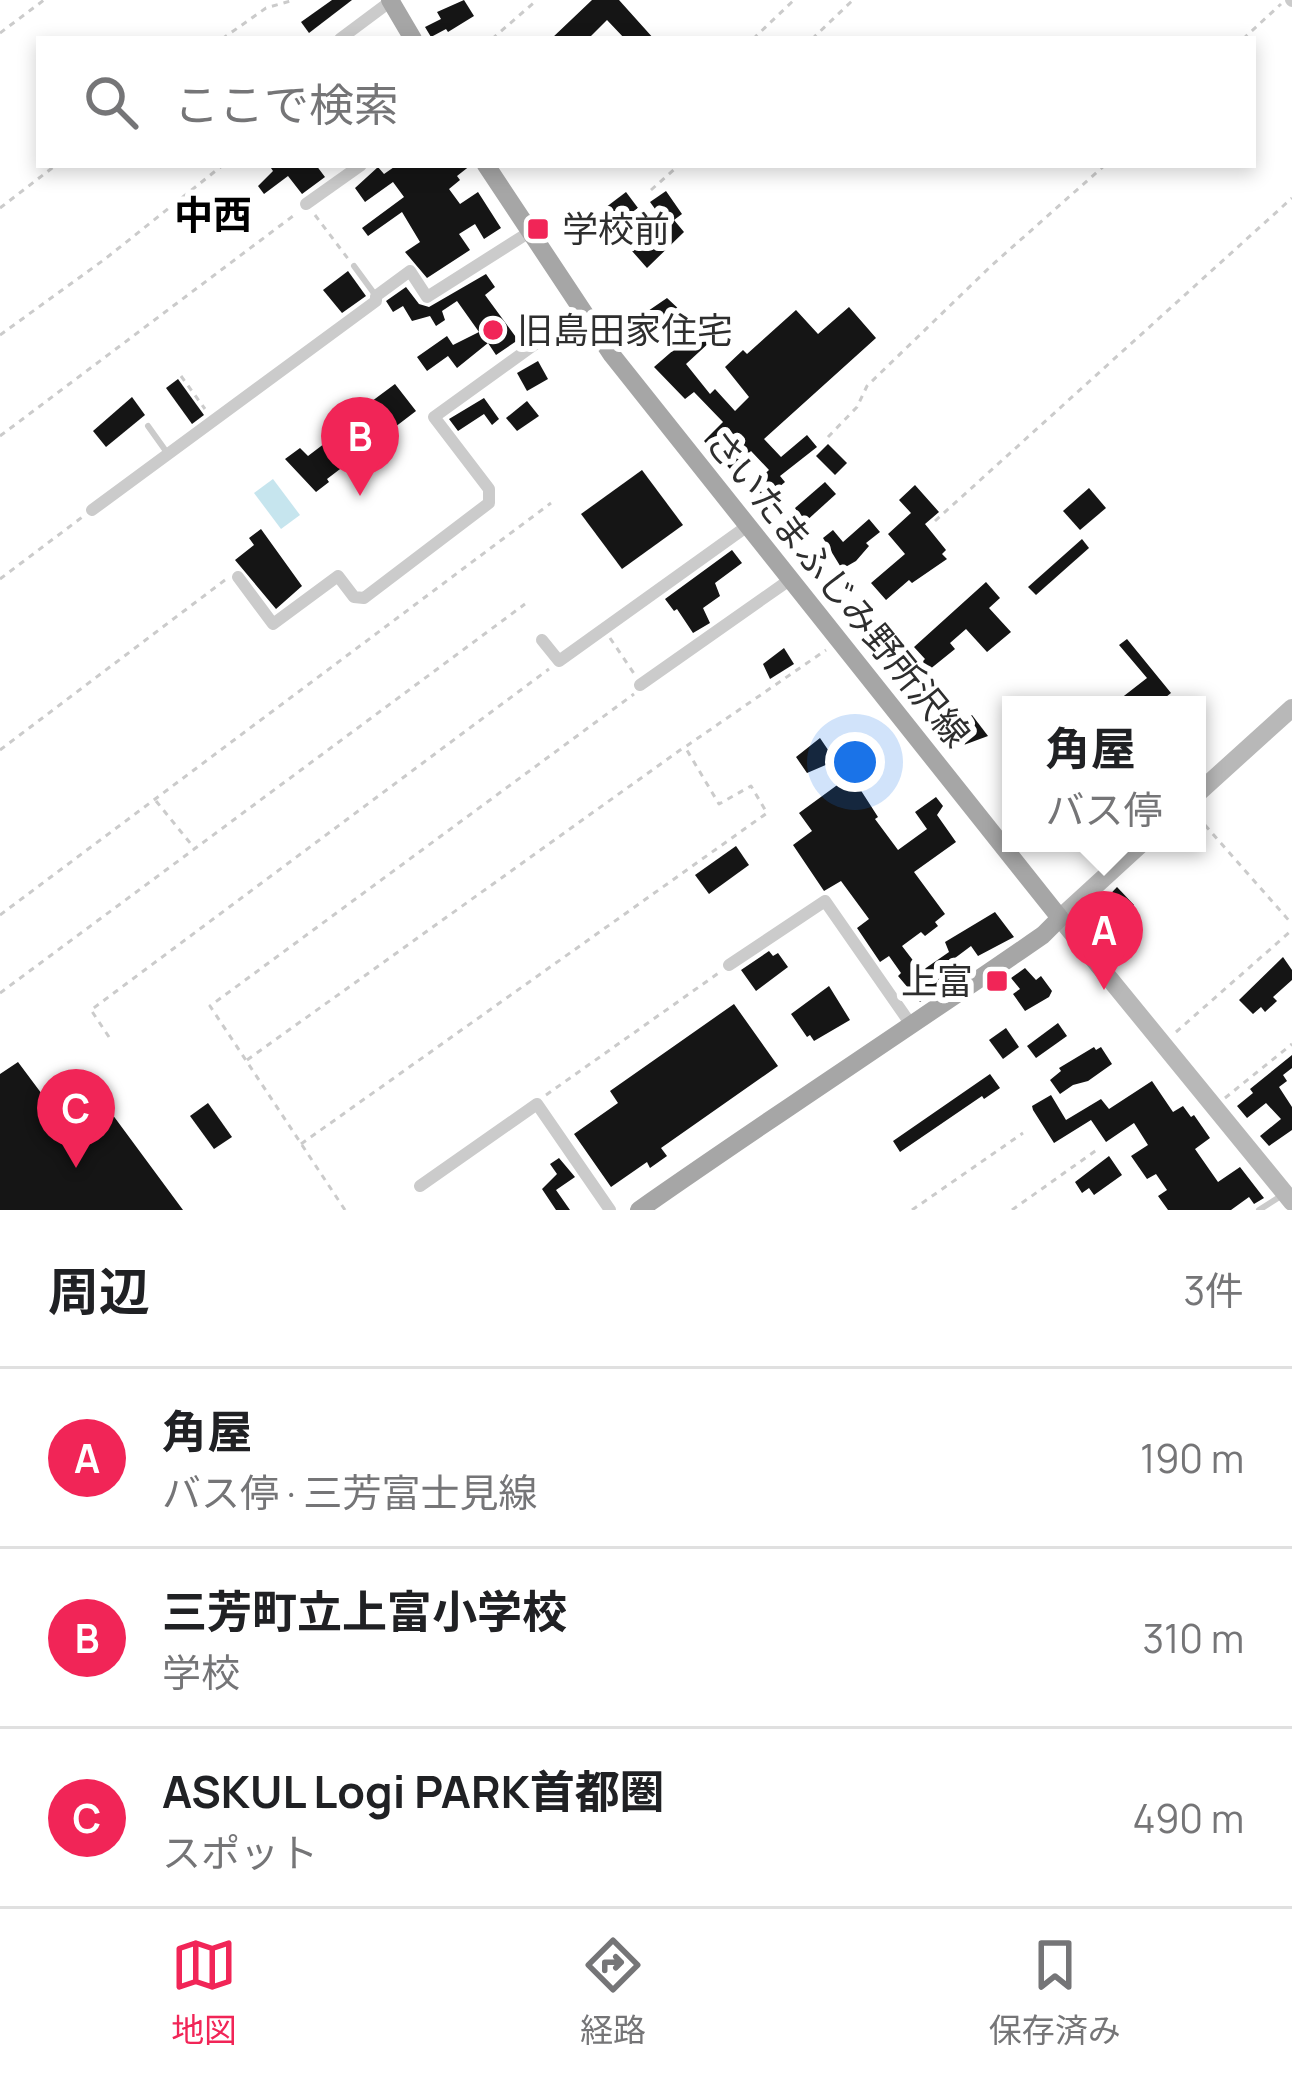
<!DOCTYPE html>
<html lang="ja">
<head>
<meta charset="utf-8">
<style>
	:root { --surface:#fff; --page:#f2f2f2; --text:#202124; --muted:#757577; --line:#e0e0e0; --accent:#f12557 }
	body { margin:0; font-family:Manrope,"Noto Sans JP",sans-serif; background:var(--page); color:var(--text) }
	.you { position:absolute; left:855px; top:762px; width:42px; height:42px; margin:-30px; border:9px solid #fff; border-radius:50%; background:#1a73e8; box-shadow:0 0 0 18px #1a73e833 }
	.badge { display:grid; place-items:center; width:78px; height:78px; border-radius:50%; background:var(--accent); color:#fff; font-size:39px; font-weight:700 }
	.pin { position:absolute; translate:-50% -99px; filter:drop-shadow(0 3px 6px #0008) }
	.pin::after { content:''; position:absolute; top:63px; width:42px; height:36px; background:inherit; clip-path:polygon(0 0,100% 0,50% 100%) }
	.popup { position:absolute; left:1002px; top:696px; width:204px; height:156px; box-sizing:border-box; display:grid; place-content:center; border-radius:0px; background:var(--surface); filter:drop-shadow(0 3px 9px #0005); font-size:39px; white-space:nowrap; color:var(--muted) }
	.popup b { font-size:45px; color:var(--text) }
	.popup::after { content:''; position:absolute; left:50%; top:100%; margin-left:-24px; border:24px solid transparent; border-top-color:var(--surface) }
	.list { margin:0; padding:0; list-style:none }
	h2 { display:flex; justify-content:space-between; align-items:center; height:156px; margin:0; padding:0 48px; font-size:51px }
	h2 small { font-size:39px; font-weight:400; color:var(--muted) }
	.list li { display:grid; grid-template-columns:78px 1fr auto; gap:36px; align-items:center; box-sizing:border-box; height:180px; padding:0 48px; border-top:3px solid var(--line) }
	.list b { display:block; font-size:45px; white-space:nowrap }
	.list p { margin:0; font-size:39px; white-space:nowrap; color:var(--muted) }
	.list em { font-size:39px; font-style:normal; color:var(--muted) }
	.icon { flex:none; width:66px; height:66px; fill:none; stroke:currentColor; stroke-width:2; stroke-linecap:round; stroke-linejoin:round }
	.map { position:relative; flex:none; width:1292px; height:1210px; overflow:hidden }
	.search { position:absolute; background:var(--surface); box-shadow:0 6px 18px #0003; left:36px; right:36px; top:36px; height:132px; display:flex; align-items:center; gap:30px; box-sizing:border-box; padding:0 42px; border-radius:0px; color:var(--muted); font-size:45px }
	.sheet { height:696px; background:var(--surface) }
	nav { display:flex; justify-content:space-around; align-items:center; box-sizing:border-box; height:168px; border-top:3px solid var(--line); background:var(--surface); font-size:33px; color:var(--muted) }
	nav a { display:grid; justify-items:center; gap:6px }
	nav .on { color:var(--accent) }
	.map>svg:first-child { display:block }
	.water { fill:#c6e5ee }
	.building { fill:#151515 }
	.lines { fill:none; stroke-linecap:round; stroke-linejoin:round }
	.path { stroke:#cbcbcb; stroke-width:3; stroke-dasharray:6 6; stroke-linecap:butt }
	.lane { stroke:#cbcbcb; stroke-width:6 }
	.street { stroke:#cbcbcb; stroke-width:12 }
	.secondary { stroke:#b8b8b8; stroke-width:18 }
	.primary { stroke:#a6a6a6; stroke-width:18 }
	.poi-dot { fill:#f12557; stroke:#fff; stroke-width:4.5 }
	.labels { text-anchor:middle; stroke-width:12; stroke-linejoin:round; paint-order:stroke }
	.poi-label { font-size:36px; fill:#2e2e2e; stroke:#fff; text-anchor:start }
	.street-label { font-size:36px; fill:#2e2e2e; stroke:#fff }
	.neighbourhood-label { font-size:39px; font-weight:bold; fill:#000; stroke:#fff }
</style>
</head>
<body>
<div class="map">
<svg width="1292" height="1210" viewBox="0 0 1292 1210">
	<rect width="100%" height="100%" fill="#fff"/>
	<!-- water -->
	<polygon class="water" points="273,479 300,515 281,529 254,493"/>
	<!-- building -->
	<g class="building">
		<polygon points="332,0 352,0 309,33 301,22"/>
		<polygon points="464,0 474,16 448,32 446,29 431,37 425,27 441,19 437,12"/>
		<polygon points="592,0 619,0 654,39 625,39 607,20 588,39 551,39"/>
		<polygon points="269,165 316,165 325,177 302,194 288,176 264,194 258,186 273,171"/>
		<polygon points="397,165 471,165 457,176 460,180 449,189 460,204 478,192 501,228 484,239 475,224 459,234 470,250 427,278 405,252 420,242 402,212 368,236 362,228 404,197 393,182 365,202 355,188 378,167 384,174"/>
		<polygon points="666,191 682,214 674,220 684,232 647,268 632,251 647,234 651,238 666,224 650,202"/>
		<polygon points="626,192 638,208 608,229 597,214"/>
		<polygon points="348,271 366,296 342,313 323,290"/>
		<polygon points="486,274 495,287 485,295 518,340 496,355 488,343 457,368 448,356 427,371 417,357 447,336 453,345 479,332 457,301 442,311 445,320 436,326 430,316 412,321 403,306 393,312 386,301 406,287 419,304 429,307"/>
		<polygon points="667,298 712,340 686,364 710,394 715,389 735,411 749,397 725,367 743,350 747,354 796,310 818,334 849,307 876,338 764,439 781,457 807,435 817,447 780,476 785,482 765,499 752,485 769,470 751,451 731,470 704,441 723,422 694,392 685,399 654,367 677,347 671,341 679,333 666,314 636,334 629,324"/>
		<polygon points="538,361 548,379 527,391 517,373"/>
		<polygon points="178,379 204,415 192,424 166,388"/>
		<polygon points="395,384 416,411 327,479 329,482 316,492 285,459 300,448 308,456 337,434 339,436 370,413 364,407"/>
		<polygon points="132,397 145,415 106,447 93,431"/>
		<polygon points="484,398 499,419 492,425 484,414 458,431 449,419"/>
		<polygon points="527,401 539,416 517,431 506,418"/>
		<polygon points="828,444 847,463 835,475 816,456"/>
		<polygon points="642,470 683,525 622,569 581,514"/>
		<polygon points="825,482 836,494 804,523 795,508"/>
		<polygon points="915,485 939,512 925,524 946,550 942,554 947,559 912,583 909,580 886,600 871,583 905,554 888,534 911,513 899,500"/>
		<polygon points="1089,488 1106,508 1080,530 1063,511"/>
		<polygon points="869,519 880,532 866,543 869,546 856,561 842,569 823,538 833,530 843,542"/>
		<polygon points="261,529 302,586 276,609 235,560 254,545 249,538"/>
		<polygon points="1082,539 1089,548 1036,595 1028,587"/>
		<polygon points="732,550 742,563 715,583 720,596 703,608 710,623 693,633 677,609 674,611 665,599"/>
		<polygon points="986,582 1000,598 989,608 1011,632 987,652 966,629 950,643 955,649 924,674 918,666 925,659 914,647"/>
		<polygon points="1127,639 1171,693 1156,705 1124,705 1120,699 1147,678 1119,645"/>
		<polygon points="784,648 794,664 770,679 763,664"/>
		<polygon points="972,715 988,736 961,746 950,733"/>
		<polygon points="820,738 841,769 855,761 869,784 860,789 878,817 875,819 898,850 927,829 915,812 936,797 943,806 937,815 956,842 914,872 945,914 935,922 938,926 925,936 921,932 902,946 915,963 923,970 949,952 945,942 995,912 1014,937 978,956 971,946 955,958 965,971 920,1002 898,976 901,973 889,956 880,962 857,928 869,919 841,881 824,891 793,845 812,831 799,813 840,783 828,764 807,773 796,757"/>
		<polygon points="736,846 749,865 709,894 695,875"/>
		<polygon points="1117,887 1134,905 1111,922 1097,908"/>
		<polygon points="769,951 773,956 778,953 788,967 756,991 741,970"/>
		<polygon points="1283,957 1292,970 1292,980 1273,997 1277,1001 1265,1012 1261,1007 1253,1014 1239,1000"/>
		<polygon points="1025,968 1036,980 1041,976 1052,991 1049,997 1025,1011 1013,994 1020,989 1011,978"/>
		<polygon points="829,986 850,1020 814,1041 810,1035 807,1037 791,1014"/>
		<polygon points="734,1004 778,1066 661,1148 667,1156 650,1168 647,1162 611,1187 574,1134 618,1103 610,1091"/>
		<polygon points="1058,1023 1067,1036 1036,1058 1027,1046"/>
		<polygon points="1006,1028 1019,1047 1003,1059 989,1040"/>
		<polygon points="1094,1047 1096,1050 1101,1047 1112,1064 1088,1081 1073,1085 1060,1094 1050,1080 1061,1071 1059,1068"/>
		<polygon points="1292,1055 1292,1068 1283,1075 1287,1081 1279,1087 1292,1107 1292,1130 1269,1146 1260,1136 1281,1119 1266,1103 1247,1118 1237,1106 1253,1093 1250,1089"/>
		<polygon points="18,1062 65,1125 101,1099 183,1210 0,1210 0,1074"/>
		<polygon points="990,1074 1000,1088 984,1099 982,1096 900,1152 893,1141"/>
		<polygon points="1152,1081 1173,1112 1183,1106 1191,1117 1194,1115 1210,1138 1195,1149 1218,1182 1240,1167 1264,1198 1254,1204 1249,1197 1231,1210 1168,1210 1158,1196 1167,1190 1156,1174 1147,1179 1131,1156 1148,1145 1134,1123 1106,1142 1091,1120 1054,1143 1033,1110 1032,1106 1051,1095 1066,1120 1101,1099 1109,1109"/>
		<polygon points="208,1103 232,1137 214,1149 190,1116"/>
		<polygon points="1109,1156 1122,1175 1094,1195 1089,1188 1082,1193 1075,1182"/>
		<polygon points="559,1158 575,1177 556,1190 570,1210 556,1210 542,1189 557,1174 550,1164"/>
	</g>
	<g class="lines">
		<!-- path -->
		<g class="path">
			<polyline points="0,33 44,0"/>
			<polyline points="222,39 266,8 294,0"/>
			<polyline points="492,39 537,0"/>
			<polyline points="753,39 794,0"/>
			<polyline points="812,39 853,0"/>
			<polyline points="1243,39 1281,4"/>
			<polyline points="651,190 679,165"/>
			<polyline points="0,208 56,165"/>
			<polyline points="315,215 349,260"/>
			<polyline points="0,335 105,259 223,165"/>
			<polyline points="181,376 205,409"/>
			<polyline points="0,436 297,213"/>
			<polyline points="828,437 857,407 867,386 991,266 1105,165"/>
			<polyline points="935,521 1292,198"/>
			<polyline points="0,579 85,515"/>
			<polyline points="610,638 635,675"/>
			<polyline points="0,750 225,580"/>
			<polyline points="156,801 195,849"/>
			<polyline points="1197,816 1292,924"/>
			<polyline points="0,915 551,503"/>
			<polyline points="0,993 525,604"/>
			<polyline points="1176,1032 1292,930"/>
			<polyline points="109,1037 91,1010 549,669"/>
			<polyline points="247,1060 683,748"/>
			<polyline points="546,1095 720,972"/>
			<polyline points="1225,1098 1292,1044"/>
			<polyline points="301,1144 767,813 751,786 719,804 685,747 826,650"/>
			<polyline points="345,1210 210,1006 634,694"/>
			<polyline points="912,1210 1023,1133"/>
			<polyline points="1012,1210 1098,1149"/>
		</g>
		<!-- lane -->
		<g class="lane">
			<polyline points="354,266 376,296"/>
			<polyline points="148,426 168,454"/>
			<polyline points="1259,1210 1281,1196"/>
		</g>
		<!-- street -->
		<g class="street">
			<polyline points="1291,0 1292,1"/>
			<polyline points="340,39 391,1"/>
			<polyline points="306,204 361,165"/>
			<polyline points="92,510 376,301 376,296 410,271 427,297 528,233"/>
			<polyline points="238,577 273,624 338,576 354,597 364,598 489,503 489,489 434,417 581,311"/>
			<polyline points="542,640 559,661 746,527"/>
			<polyline points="640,685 788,581"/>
			<polyline points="729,965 825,901 912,1026"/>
			<polyline points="420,1186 537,1104 610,1210"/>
		</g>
		<!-- secondary -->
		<g class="secondary">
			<polyline points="1197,794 1292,708"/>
			<polyline points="1142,843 1060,918 1292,1202"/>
		</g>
		<!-- primary -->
		<g class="primary">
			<polyline points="390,0 413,39"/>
			<path d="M486 165 612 355 1060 918 1043 935C909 1028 773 1116 639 1210"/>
		</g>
	</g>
	<!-- markers -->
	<g class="poi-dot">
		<rect x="526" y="217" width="24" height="24" rx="6"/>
		<circle cx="493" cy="330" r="12"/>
		<rect x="985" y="969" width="24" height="24" rx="6"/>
	</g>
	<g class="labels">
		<!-- poi labels -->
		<g class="poi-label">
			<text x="562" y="242">学校前</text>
			<text x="517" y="343">旧島田家住宅</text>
			<text x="973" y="994" text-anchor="end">上富</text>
		</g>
		<!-- street labels -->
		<g class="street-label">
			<text transform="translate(838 588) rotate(51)" y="13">さいたまふじみ野所沢線</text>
		</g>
		<!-- neighbourhood labels -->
		<g class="neighbourhood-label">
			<text x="213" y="229">中西</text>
		</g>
	</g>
</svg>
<div class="you"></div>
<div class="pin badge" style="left:1104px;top:990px">A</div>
<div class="popup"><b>角屋</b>バス停</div>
<div class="pin badge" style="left:360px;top:496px">B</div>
<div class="pin badge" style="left:76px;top:1168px">C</div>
<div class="search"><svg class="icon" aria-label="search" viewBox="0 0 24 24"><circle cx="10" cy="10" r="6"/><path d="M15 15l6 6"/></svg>ここで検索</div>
</div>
<section class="sheet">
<h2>周辺<small>3件</small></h2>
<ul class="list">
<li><span class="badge">A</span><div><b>角屋</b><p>バス停 · 三芳富士見線</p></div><em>190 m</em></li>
<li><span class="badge">B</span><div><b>三芳町立上富小学校</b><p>学校</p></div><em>310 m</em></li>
<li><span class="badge">C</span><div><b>ASKUL Logi PARK首都圏</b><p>スポット</p></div><em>490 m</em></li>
</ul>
</section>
<nav>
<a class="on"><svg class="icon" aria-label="map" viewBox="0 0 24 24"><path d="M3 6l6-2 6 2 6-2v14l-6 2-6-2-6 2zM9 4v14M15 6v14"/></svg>地図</a>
<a><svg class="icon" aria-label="directions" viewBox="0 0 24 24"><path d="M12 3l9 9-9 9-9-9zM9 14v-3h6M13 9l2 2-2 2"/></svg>経路</a>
<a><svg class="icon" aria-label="saved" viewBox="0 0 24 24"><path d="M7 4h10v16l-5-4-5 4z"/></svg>保存済み</a>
</nav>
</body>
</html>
